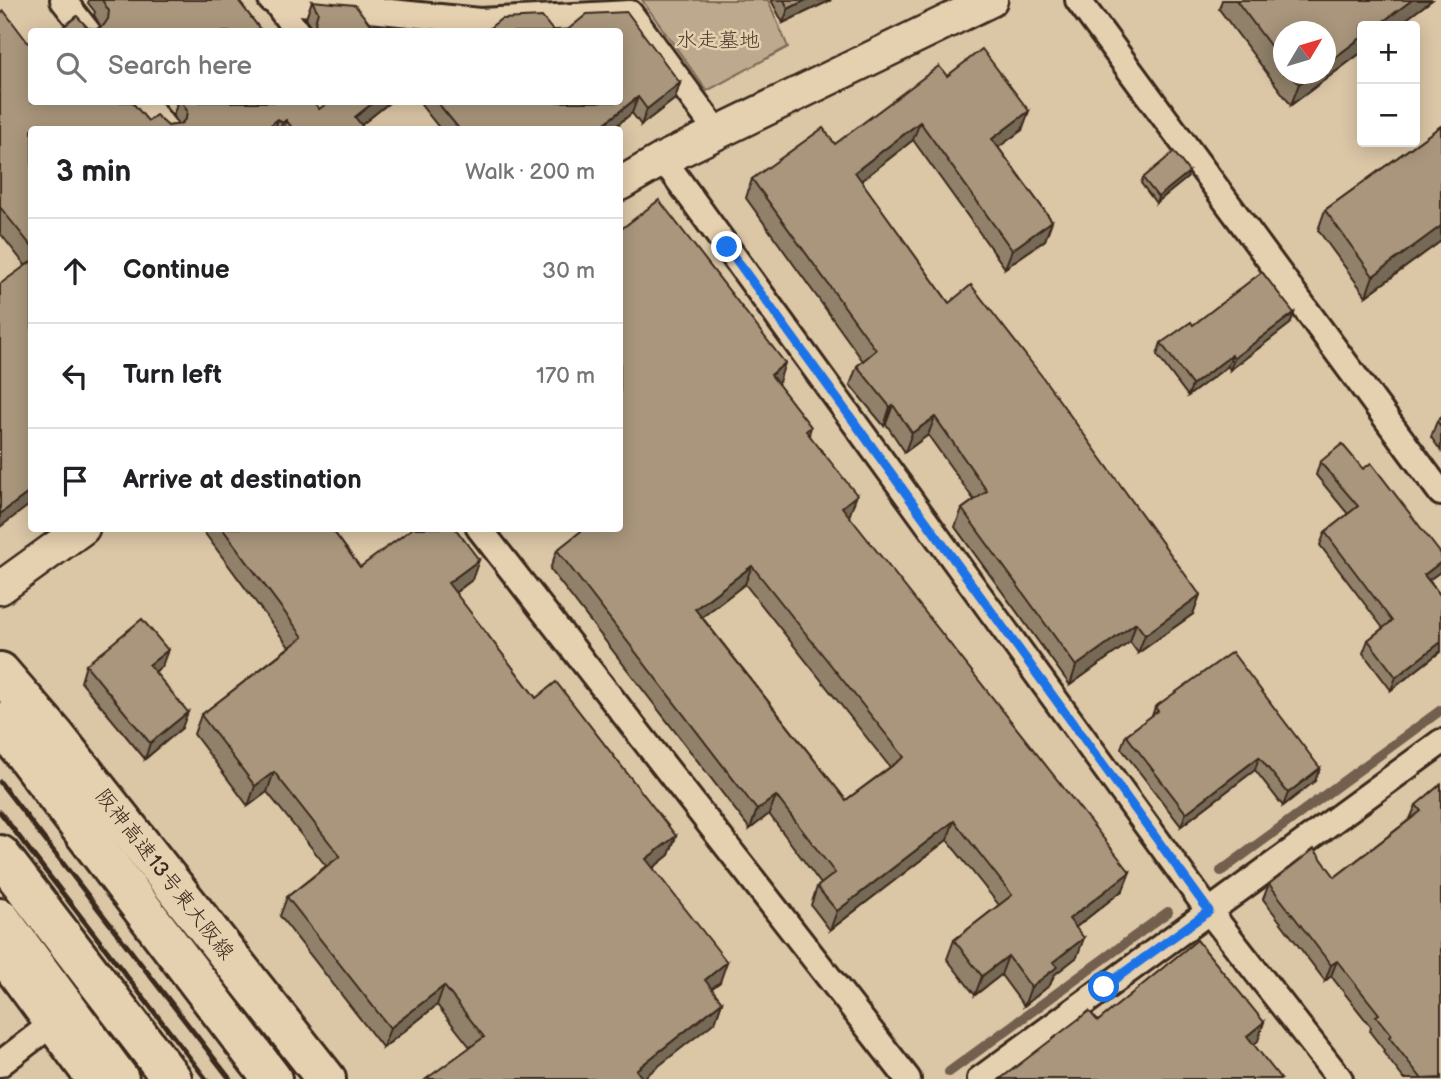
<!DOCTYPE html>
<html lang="en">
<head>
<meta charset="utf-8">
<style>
	:root { --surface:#fff; --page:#f2f2f2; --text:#202124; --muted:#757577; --line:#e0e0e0 }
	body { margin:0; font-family:"Balsamiq Sans","Klee One",sans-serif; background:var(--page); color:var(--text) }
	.controls { position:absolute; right:21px; top:21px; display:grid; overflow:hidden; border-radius:7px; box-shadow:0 4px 18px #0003 }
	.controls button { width:63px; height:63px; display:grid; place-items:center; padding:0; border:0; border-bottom:2px solid var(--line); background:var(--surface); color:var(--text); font:35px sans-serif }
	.compass { position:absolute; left:1273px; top:21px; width:63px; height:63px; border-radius:50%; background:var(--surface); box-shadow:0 4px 18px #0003; rotate:52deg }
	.stop { position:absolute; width:21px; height:21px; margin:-16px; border:5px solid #1a73e8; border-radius:50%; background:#fff }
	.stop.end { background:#1a73e8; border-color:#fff; box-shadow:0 2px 7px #0008 }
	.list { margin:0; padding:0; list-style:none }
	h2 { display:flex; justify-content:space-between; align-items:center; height:91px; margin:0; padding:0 28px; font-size:30px }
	h2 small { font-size:23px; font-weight:400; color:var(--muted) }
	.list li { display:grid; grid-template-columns:46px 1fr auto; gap:21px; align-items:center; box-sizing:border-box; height:105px; padding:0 28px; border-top:2px solid var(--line) }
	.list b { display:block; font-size:26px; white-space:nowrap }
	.list em { font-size:23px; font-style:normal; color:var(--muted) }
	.icon { flex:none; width:38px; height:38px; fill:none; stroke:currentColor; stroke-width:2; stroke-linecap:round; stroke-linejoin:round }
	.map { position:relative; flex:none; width:1441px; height:1079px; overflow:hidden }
	.search { position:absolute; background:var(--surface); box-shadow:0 4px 18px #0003; left:28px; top:28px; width:595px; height:77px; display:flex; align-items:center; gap:18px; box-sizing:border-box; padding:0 24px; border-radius:7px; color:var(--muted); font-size:26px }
	.panel { position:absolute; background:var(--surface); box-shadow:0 4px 18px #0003; left:28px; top:126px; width:595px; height:406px; border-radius:7px }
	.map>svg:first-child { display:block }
	.green { fill:#bda98d; stroke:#7c6a56; stroke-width:2 }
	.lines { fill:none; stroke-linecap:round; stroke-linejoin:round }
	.stream { stroke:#725f4d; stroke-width:10 }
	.minor-casing { stroke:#3b2a1e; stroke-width:30 }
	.tertiary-casing { stroke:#3b2a1e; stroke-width:37 }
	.trunk-casing { stroke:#3b2a1e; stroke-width:44 }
	.motorway-casing { stroke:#3b2a1e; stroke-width:44 }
	.minor { stroke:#e5d0af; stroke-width:24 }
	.tertiary { stroke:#e5d0af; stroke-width:32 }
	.trunk { stroke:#e5d0af; stroke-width:38 }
	.motorway { stroke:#e5d0af; stroke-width:38 }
	.rail { stroke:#3b2a1e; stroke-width:5 }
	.wall { fill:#91816b; stroke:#3b2a1e; stroke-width:2; fill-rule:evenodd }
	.shaded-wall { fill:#766957; stroke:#3b2a1e; stroke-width:2 }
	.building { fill:#a9967c; stroke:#3b2a1e; stroke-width:2; fill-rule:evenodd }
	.route { stroke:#1a73e8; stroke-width:9 }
	.labels { text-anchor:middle; stroke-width:5; stroke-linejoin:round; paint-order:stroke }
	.park-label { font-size:21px; fill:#4e3d2f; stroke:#e5d0af }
	.street-label { font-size:21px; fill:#3b2a1e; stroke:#e5d0af }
</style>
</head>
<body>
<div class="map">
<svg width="1441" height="1079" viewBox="0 0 1441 1079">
	<rect width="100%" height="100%" fill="#dbc6a6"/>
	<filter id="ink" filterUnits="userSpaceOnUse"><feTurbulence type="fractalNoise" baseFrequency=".0143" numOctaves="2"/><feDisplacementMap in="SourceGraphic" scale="14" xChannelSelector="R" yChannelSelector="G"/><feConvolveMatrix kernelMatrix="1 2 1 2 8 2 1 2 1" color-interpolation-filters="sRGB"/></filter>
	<g filter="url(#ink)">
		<!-- green -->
		<polygon class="green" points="642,0 768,0 788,47 707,91"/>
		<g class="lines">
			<!-- stream -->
			<g class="stream">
				<polyline points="1221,871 1441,710"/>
				<polyline points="949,1072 1168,912"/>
			</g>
			<defs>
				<g id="minor">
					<polyline points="63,0 88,32"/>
					<polyline points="271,0 480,21 630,13 718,133"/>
					<polyline points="274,0 297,32"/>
					<polyline points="1078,0 1441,493"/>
					<polyline points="144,102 166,130"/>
					<polyline points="663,159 1208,910 1340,1079"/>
					<polyline points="479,528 908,1079"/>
					<polyline points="0,1064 53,1023"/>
					<polyline points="980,1079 1441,742"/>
				</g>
				<g id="tertiary">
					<polyline points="620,184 663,159 991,0"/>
					<polyline points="0,588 83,528"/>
				</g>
				<polyline id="trunk" points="8,960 93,1075"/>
				<g id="motorway">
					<polyline points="0,672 56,737 326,1079"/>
					<polyline points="0,722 272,1079"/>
					<polyline points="0,855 172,1079"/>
					<polyline points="0,918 119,1079"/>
				</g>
			</defs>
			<!-- minor casing -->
			<use href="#minor" class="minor-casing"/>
			<!-- tertiary casing -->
			<use href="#tertiary" class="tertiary-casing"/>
			<!-- trunk casing -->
			<use href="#trunk" class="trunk-casing"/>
			<!-- motorway casing -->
			<use href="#motorway" class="motorway-casing"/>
			<!-- minor -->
			<use href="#minor" class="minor"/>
			<!-- tertiary -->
			<use href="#tertiary" class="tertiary"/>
			<!-- trunk -->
			<use href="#trunk" class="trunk"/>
			<!-- motorway -->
			<use href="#motorway" class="motorway"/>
			<!-- rail -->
			<g class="rail">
				<polyline points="0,782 230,1079"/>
				<polyline points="0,812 206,1079"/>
			</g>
		</g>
		<!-- wall -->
		<g class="wall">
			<polygon points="89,0 238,0 262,32 57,32 88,28 97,29 101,27 94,15 95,12 88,3"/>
			<polygon points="771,0 831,0 783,23"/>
			<path d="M1222 0H1432L1397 26H1362V52L1291 105 1219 9ZM1284 32 1326 74H1284Z"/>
			<polygon points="312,1 376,32 311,32 312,30 306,18"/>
			<polygon points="0,14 32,102 148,121 168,126 178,125 173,115 177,105 174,102 314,102 319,109 390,102 361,125 365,130 32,130 32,503 25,265 0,233"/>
			<polygon points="947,76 1022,130 998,147 1052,221 1045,240 1005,268 913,140 861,181 949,303 1193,614 1138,653 1130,642 1070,685 955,527 962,509 974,500 928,435 905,452 886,424 884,426 850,385 857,366 863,361 746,198 752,179 835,144"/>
			<polygon points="680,83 675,99 641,125 632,113 611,130 441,130 421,105 423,102 620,102"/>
			<polygon points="1441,126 1441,241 1366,296 1318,230 1325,210"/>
			<polygon points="1143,178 1187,178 1156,203 1141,183"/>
			<path d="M620 230 779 382 777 383 811 427 809 434 850 514 848 515 1123 890 1075 928 1077 957 1054 975 1050 985 1024 1006 1001 975 975 995 947 959 954 940 999 905 947 840 830 930 811 905 817 887 821 884 769 814 750 829 550 569 557 550 620 528ZM745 584 890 767 846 800 702 617Z"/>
			<polygon points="1294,313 1290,324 1230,370 1228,366 1188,396 1157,355 1161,343 1193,325"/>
			<polygon points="1441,417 1441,451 1431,437 1437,421"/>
			<polygon points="1320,462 1363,469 1441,554 1441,569 1440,572 1429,580 1441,596 1441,651 1391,690 1363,653 1368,640 1383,628 1320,545 1325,532 1348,514 1316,475"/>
			<polygon points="201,528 331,528 360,567 472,580 455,593 536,698 676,836 669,855 653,868 720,982 711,989 722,1002 715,1022 470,1047 437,1005 383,1048 280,916 287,897 326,866 267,792 248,806 194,734 201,715 289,647"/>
			<polygon points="86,665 162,666 155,672 182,728 145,759 81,682"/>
			<polygon points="1155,707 1320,768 1315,781 1283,806 1255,770 1181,826 1121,748 1126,735 1152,716"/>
			<polygon points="1441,784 1441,1079 1404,1079 1383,1052 1384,1050 1370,1032 1371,1027 1331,976 1325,981 1263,899 1269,884 1335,877 1410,819 1416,805"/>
		</g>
		<!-- shaded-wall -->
		<g class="shaded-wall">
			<polygon points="806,0 831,0 783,23 788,9"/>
			<polygon points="1412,0 1432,0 1397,26 1377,26"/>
			<polygon points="1362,37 1362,52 1291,105 1299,84 1313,74 1326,74 1326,64"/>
			<polygon points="680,83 675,99 641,125 647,109"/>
			<polygon points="638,97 632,113 611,130 596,130"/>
			<polygon points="374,102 390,102 355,130 355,117"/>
			<polygon points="1029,111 1022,130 985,157 992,139"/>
			<polygon points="278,119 275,130 264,130"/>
			<polygon points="286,120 283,130 280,130 282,123"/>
			<polygon points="920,122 913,140 848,191 855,172"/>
			<polygon points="1189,172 1187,178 1156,203 1158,197"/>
			<polygon points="1052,221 1045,240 1005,268 1012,250"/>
			<polygon points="1441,226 1441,241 1366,296 1373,276"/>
			<polygon points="1294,313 1290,324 1230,370 1234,358"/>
			<polygon points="1232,355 1228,366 1188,396 1192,385"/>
			<polygon points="785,363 779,382 764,393 771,375"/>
			<polygon points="893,405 886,424 884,426 890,407"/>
			<polygon points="935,417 928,435 905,452 912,433"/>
			<polygon points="32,490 32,503 0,527 0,514"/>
			<polygon points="857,495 850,514 835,526 842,507"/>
			<polygon points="479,560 472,580 441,603 448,583"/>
			<polygon points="1441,562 1440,572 1419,587 1424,575"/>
			<polygon points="752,566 745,584 688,628 695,609"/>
			<polygon points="1200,595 1193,614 1138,653 1145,635"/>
			<polygon points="1136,623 1130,642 1070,685 1076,666"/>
			<polygon points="1441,642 1441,651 1391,690 1396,677"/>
			<polygon points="168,650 162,666 144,681 149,665"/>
			<polygon points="188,712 182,728 145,759 150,743"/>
			<polygon points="1259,757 1255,770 1181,826 1186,813"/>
			<polygon points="1320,768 1315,781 1283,806 1288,793"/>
			<polygon points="274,772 267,792 248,806 255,786"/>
			<polygon points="776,796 769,814 750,829 757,810"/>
			<polygon points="954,821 947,840 830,930 837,911"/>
			<polygon points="676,836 669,855 639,879 646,859"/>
			<polygon points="1130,872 1123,890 1062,938 1069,919"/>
			<polygon points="1084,938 1077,957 1054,975 1050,985 1024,1006 1031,987 1053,962"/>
			<polygon points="1008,956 1001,975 975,995 982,976"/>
			<polygon points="1337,961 1331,976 1325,981 1331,965"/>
			<polygon points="727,962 720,982 698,999 705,980"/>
			<polygon points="444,986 437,1005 383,1048 390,1028"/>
			<polygon points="722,1002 715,1022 642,1079 636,1070"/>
			<polygon points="1264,1022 1258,1041 1241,1055 1247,1036"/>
		</g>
		<!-- building -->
		<g class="building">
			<polygon points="102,0 238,0 262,32 57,32 77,16 88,28 97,29 104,25 108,19 109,11"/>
			<polygon points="784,0 806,0 788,9"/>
			<polygon points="1236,0 1412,0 1377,26 1362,26 1362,37 1326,64 1326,32 1284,32 1284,64"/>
			<polygon points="312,1 355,5 376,32 321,32 315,23 318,12"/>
			<polygon points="4,11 32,48 32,102 132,102 148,121 156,115 168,126 181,124 186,118 187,111 182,102 314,102 319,109 329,102 374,102 355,117 365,130 294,130 286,120 282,123 278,119 264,130 32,130 32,247 0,207 0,14"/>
			<polygon points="627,12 680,83 647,109 638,97 596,130 460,130 437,102 620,102 620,32 565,32 587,14"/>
			<polygon points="542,17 554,32 488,32 487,30 501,19"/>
			<polygon points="982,49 1029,111 992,139 1052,221 1012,250 920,122 855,172 949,303 971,285 1041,375 1200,595 1145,635 1136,623 1076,666 962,509 987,491 935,417 912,433 893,405 890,407 857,366 876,350 752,179 823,128 835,144 939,66 947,76"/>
			<polygon points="1290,74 1313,74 1299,84"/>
			<polygon points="1441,126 1441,226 1373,276 1325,210"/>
			<polygon points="1174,152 1189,172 1158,197 1143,178"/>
			<path d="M659 200 785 363 771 375 811 427 806 431 857 495 842 507 1130 872 1069 919 1084 938 1053 962 1057 967 1031 987 1008 956 982 976 954 940 1012 895 954 821 837 911 817 887 835 873 776 796 757 810 557 550 585 528H620V230ZM752 566 904 757 846 800 695 609Z"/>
			<polygon points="32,261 32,490 0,514 0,284"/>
			<polygon points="1262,272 1294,313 1234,358 1232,355 1192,385 1161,343 1191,322 1193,325"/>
			<polygon points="1441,417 1441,427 1437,421"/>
			<polygon points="1342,444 1363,469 1371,463 1441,554 1441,562 1424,575 1441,596 1441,642 1396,677 1368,640 1392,621 1325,532 1358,506 1320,462"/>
			<polygon points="222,528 331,528 360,567 413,528 455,528 479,560 448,583 536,698 556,682 676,836 646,859 727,962 705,980 722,1002 636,1070 643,1079 426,1079 484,1037 444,986 390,1028 287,897 340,856 274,772 255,786 201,715 303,637"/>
			<polygon points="142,619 168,650 149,665 188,712 150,743 86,665"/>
			<polygon points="1232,652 1320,768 1288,793 1259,757 1186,813 1126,735 1158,711 1155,707"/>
			<polygon points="1441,784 1441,1078 1422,1079 1389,1037 1391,1035 1376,1016 1379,1014 1337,961 1331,965 1269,884 1314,849 1335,877 1421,811 1416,805"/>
			<polygon points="1197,940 1264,1022 1247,1036 1281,1079 1000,1079 1089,1011 1098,1021"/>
		</g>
	</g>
	<g class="lines" filter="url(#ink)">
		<!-- route -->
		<polyline class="route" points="727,247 1209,911 1104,987"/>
	</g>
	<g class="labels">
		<!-- park labels -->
		<g class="park-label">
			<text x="718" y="47">水走墓地</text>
		</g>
		<!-- street labels -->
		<g class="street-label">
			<text transform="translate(165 874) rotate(52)" y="7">阪神高速13号東大阪線</text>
		</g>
	</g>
</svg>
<div class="controls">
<button>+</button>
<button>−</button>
</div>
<svg class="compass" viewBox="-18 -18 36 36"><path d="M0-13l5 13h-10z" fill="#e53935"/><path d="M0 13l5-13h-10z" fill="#757577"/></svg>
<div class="stop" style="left:1104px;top:987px"></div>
<div class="stop end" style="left:727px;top:247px"></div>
<div class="search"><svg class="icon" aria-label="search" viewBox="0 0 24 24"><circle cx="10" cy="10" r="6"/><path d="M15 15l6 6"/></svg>Search here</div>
<section class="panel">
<h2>3 min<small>Walk · 200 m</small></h2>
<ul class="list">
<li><svg class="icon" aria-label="ahead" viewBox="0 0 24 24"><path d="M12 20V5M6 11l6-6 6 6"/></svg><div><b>Continue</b></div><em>30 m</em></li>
<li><svg class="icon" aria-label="left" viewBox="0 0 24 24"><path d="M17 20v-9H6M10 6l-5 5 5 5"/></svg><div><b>Turn left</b></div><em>170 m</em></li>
<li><svg class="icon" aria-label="arrive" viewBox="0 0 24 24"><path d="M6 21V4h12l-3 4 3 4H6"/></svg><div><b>Arrive at destination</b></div></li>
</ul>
</section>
</div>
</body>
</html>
